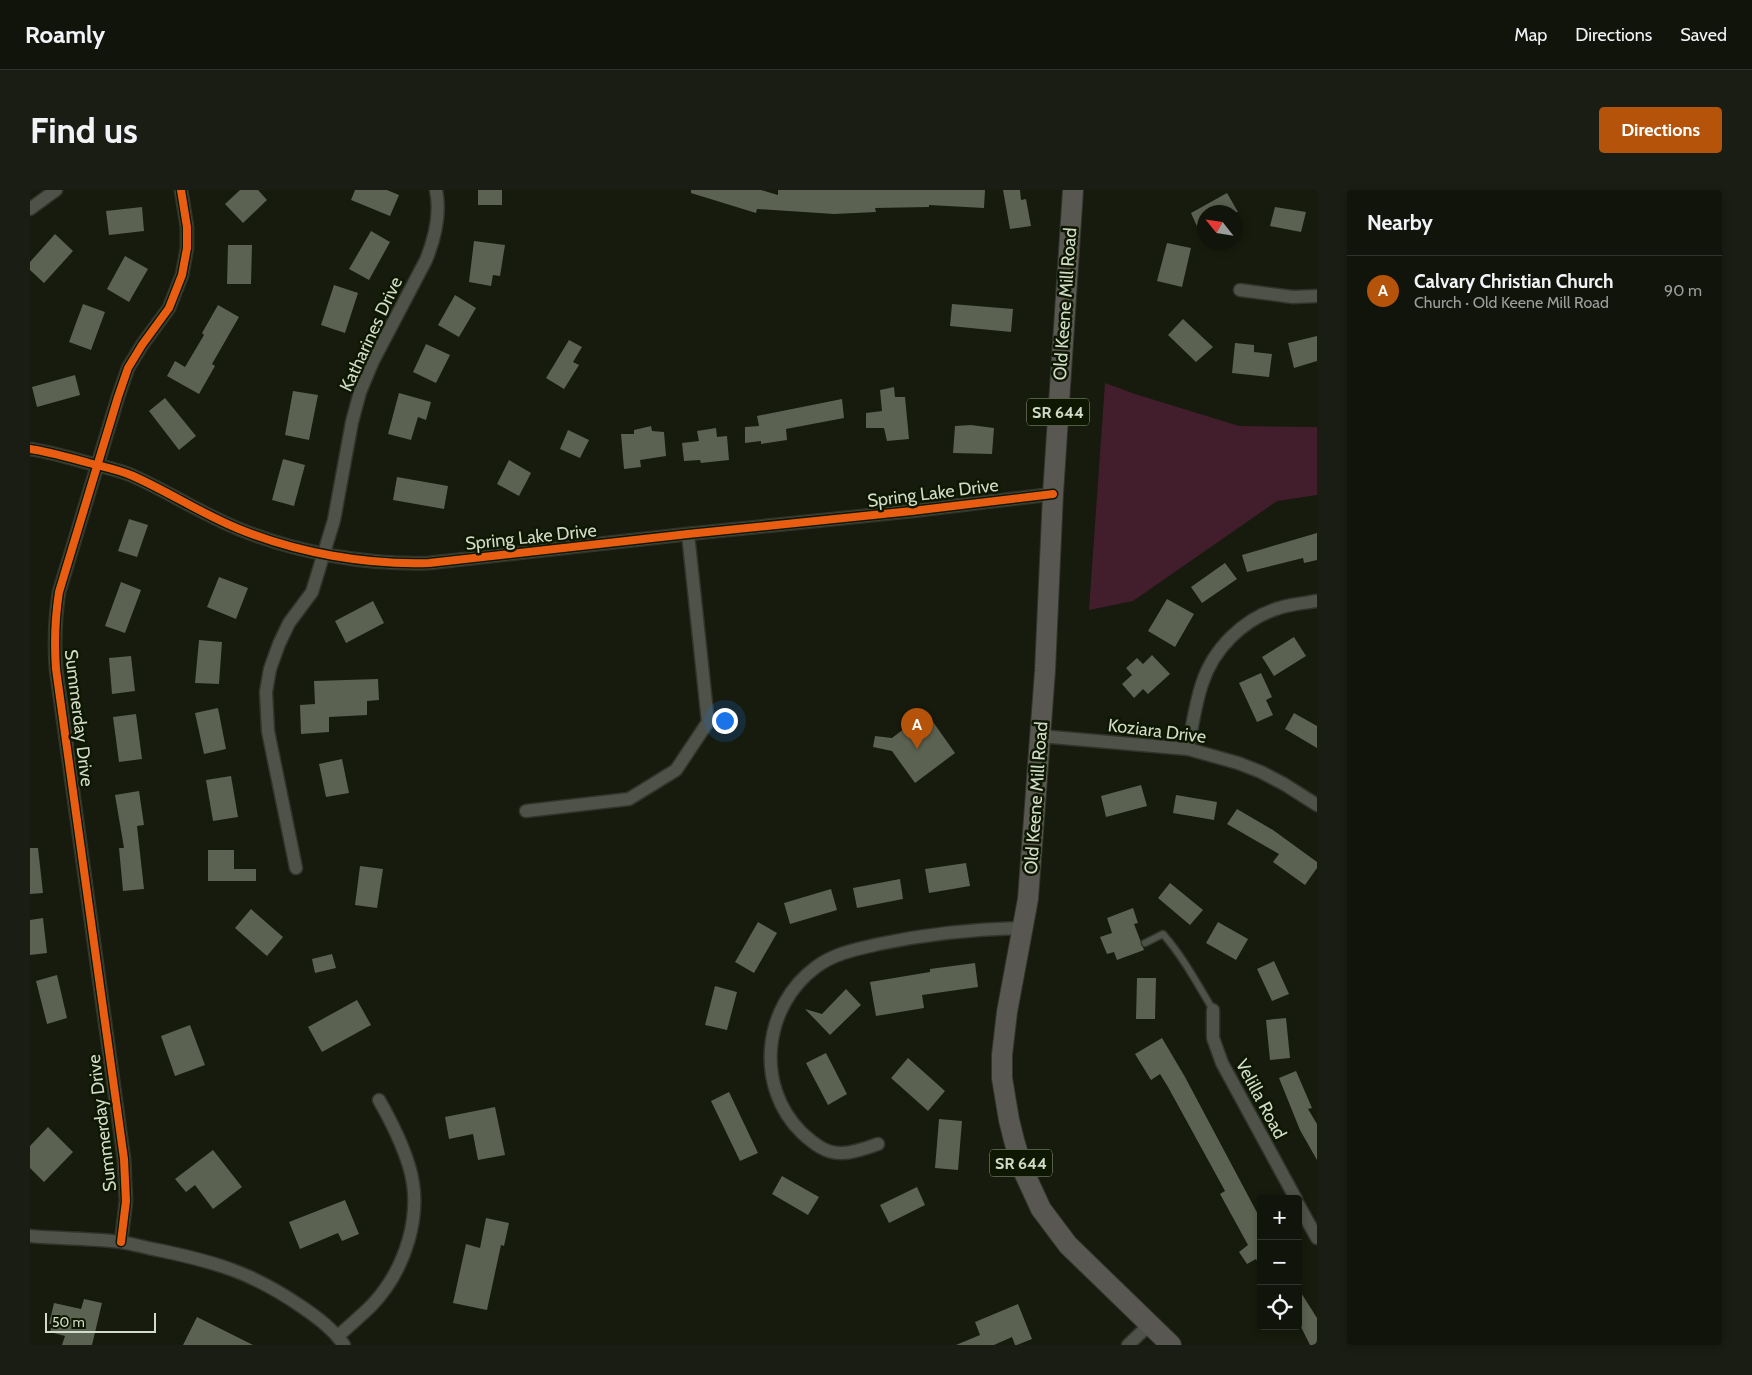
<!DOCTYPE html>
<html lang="en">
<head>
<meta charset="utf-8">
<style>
	:root { --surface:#10140a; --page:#191d13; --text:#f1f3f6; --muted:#9c9e9c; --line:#30332b; --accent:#b45309 }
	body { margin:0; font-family:Cabin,sans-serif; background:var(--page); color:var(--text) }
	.controls { position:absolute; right:15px; bottom:15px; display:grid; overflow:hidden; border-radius:5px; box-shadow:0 2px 8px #0003 }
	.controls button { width:45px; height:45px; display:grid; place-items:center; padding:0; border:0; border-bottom:1px solid var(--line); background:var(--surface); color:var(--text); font:25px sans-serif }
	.compass { position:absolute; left:1167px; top:15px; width:45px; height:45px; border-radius:50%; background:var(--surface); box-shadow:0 2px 8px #0003; rotate:300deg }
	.scale { position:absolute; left:15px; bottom:12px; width:111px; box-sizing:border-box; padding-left:5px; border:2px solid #d2daca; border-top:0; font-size:14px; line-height:18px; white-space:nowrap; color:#d2daca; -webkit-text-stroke:4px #0e1801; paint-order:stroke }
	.you { position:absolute; left:694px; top:530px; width:18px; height:18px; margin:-12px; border:4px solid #fff; border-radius:50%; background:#1a73e8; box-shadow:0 0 0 8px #1a73e833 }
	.badge { display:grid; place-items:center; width:32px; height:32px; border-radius:50%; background:var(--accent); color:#fff; font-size:16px; font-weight:700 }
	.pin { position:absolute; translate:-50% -41px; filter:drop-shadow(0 1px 2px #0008) }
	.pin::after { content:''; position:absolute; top:26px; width:18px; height:15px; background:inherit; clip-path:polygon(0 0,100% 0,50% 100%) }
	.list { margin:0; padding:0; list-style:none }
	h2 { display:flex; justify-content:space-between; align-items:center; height:65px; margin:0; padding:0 20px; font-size:21px }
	h2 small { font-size:16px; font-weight:400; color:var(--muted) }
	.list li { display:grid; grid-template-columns:32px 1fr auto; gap:15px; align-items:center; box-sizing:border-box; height:70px; padding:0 20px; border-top:1px solid var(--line) }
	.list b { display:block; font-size:19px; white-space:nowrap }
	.list p { margin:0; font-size:16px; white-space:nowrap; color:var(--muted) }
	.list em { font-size:16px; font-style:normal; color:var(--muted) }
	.icon { flex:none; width:28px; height:28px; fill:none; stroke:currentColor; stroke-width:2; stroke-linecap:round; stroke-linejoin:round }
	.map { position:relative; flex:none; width:1287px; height:1155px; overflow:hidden; border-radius:5px }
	header { display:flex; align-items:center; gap:30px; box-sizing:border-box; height:70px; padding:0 25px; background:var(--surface); border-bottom:1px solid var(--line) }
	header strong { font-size:24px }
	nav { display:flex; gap:28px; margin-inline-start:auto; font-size:18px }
	.intro { display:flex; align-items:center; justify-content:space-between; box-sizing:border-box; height:120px; padding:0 30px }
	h1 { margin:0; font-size:35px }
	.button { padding:12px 22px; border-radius:5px; background:var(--accent); color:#fff; font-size:18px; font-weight:700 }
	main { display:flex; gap:30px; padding:0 30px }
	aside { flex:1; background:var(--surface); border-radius:5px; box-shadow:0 2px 8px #0003 }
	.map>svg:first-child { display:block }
	.green { fill:#421e2d }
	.building { fill:#5b6251 }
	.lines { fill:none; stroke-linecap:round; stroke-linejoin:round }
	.service-casing { stroke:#30342b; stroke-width:9 }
	.minor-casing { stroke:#30342b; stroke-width:15 }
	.primary-casing { stroke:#30342b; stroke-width:22 }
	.service { stroke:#4e5248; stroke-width:6 }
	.minor { stroke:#4e5248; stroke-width:12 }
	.primary { stroke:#595751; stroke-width:20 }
	.cycleway-casing { stroke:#0e1801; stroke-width:11 }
	.cycleway { stroke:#e95d12; stroke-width:8 }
	.labels { text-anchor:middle; stroke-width:5; stroke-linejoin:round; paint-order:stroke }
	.shield { fill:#0e1801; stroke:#97a08e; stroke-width:1 }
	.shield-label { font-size:16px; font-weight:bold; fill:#d2daca }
	.street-label { font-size:18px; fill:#d2daca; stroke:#0e1801 }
</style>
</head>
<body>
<header>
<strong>Roamly</strong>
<nav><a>Map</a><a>Directions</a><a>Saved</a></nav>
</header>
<div class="intro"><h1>Find us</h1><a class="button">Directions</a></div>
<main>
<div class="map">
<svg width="1287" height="1155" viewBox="0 0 1287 1155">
	<rect width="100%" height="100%" fill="#161b0d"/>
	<!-- green -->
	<polygon class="green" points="1075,193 1105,204 1209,236 1287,237 1287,305 1247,311 1103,411 1059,420"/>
	<!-- building -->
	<g class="building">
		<polygon points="210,0 228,0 237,10 213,33 195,14"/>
		<polygon points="325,0 357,0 369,5 360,26 321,10"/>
		<rect x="448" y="0" width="24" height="15"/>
		<polygon points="661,0 731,0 748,5 748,0 955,0 954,18 899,15 899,17 845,18 846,22 804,24 727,19 726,23 661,3"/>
		<polygon points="973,0 990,0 991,10 996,9 1001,36 980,39"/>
		<polygon points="1197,3 1208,22 1174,22 1174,52 1161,23"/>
		<polygon points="112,17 114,41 79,45 76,21"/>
		<polygon points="1245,17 1276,22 1271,42 1240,36"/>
		<polygon points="341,41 360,52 339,90 319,79"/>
		<polygon points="25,44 43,61 14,93 0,80 0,72"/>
		<polygon points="444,51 475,55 470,86 463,85 461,96 439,92"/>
		<polygon points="1137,53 1161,58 1152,97 1127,91"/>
		<polygon points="198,55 222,55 221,94 197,94"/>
		<polygon points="95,66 118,79 99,112 77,99"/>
		<polygon points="304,95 328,103 315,143 291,135"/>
		<polygon points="425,105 446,118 429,147 408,135"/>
		<polygon points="53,114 75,122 61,160 39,152"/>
		<polygon points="922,114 983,119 981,142 920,136"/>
		<polygon points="188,115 209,127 182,174 185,176 169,204 137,186 145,171 155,177 174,145 172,143"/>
		<polygon points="1153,129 1183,157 1166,172 1138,145"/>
		<polygon points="1287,146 1287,171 1264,178 1258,153"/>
		<polygon points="539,150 552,157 543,172 549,175 534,199 516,188"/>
		<polygon points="1205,153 1224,155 1224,162 1242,164 1239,187 1202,183"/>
		<polygon points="396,154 420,165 406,193 383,182"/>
		<polygon points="45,185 50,205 7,217 2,197"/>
		<polygon points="864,197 865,207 875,207 879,249 857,251 854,238 836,238 836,223 852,221 850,200"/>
		<polygon points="263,201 288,205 279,250 255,245"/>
		<polygon points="369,203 401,212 396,230 388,227 381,250 358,244"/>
		<polygon points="135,208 166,246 149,260 119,221"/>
		<polygon points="812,209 814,228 756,239 757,250 731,254 731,251 715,253 715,237 729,236 727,226"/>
		<polygon points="941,235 964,238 962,264 923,263 925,236"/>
		<polygon points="621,236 622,241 634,242 636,266 610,270 611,277 594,279 591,244 604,244 604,240"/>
		<polygon points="686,238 687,247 697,246 699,270 671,273 670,270 654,271 652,253 669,251 667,241"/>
		<polygon points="538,240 559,250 550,268 530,259"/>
		<polygon points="253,269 275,275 264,316 242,310"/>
		<polygon points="479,270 501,283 489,306 467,294"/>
		<polygon points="367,287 418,296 414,319 363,310"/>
		<polygon points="99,329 118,335 107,367 88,361"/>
		<polygon points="1287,343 1287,370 1274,373 1273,368 1217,382 1212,365"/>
		<polygon points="1195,373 1207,389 1172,413 1161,397"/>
		<polygon points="189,387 218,398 206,429 177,417"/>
		<polygon points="91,392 111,400 95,443 75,436"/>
		<polygon points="1137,409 1164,424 1145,457 1118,441"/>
		<polygon points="343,411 354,433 316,453 305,431"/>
		<polygon points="1264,447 1276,466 1244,486 1232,467"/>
		<polygon points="169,450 192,452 189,494 165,493"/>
		<polygon points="1122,465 1140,484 1118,504 1113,499 1104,508 1092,494 1102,485 1096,478 1107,468 1113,474"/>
		<polygon points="101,466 105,501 82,504 79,468"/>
		<polygon points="1231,483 1242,507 1236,510 1243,525 1227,532 1209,493"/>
		<polygon points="348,489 349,510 337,511 337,525 299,527 299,542 271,544 270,515 285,514 284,491"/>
		<polygon points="188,518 196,559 174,564 165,523"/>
		<polygon points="896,522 925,563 885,593 862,561 843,557 845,546 862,548"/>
		<polygon points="1264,523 1287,536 1287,558 1255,539"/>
		<polygon points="106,524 112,569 89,572 83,527"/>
		<polygon points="312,569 319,603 296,607 289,574"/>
		<polygon points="201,586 208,627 183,631 176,590"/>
		<polygon points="1111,595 1117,616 1076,627 1071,606"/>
		<polygon points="109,601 114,635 107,636 114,699 93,701 89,658 94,658 85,605"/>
		<polygon points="1146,605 1187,612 1184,630 1143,623"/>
		<polygon points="1207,619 1243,640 1287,672 1287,678 1275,695 1243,672 1249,664 1197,634"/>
		<polygon points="0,658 8,658 13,703 0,704"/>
		<polygon points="178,660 204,660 204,679 226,679 226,691 178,691"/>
		<polygon points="936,673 940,696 899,703 895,679"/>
		<polygon points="330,676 353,679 347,718 325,715"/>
		<polygon points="870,689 873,709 827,718 823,698"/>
		<polygon points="1140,693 1173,720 1160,735 1128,708"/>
		<polygon points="801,699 807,720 760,734 754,713"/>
		<polygon points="1103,718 1108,733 1104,734 1114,760 1087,770 1084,762 1077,764 1070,747 1082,743 1077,728"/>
		<polygon points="221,719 253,747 237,766 205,738"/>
		<polygon points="13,728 17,763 0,765 0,730"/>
		<polygon points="728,732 747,743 724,783 705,772"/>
		<polygon points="1188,732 1218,749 1206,770 1176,753"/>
		<polygon points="302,764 306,778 285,783 282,769"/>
		<polygon points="1244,771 1259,804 1242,811 1227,779"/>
		<polygon points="945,773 948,797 892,805 894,818 846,826 840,792 900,782 900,779"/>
		<polygon points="27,785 37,828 17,834 6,791"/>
		<polygon points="1107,788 1126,788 1125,829 1106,829"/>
		<polygon points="685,796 707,802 697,840 675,835"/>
		<polygon points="816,799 831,815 800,845 775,819 792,824"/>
		<polygon points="327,810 341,835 292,862 278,837"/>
		<polygon points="1256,828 1260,868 1240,870 1236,830"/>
		<polygon points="160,835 175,875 145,886 131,846"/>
		<polygon points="1132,848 1155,887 1231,1030 1231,1078 1226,1069 1217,1074 1209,1062 1218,1055 1190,1004 1195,1001 1138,897 1130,884 1121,890 1105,864"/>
		<polygon points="796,863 817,904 798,915 776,873"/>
		<polygon points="878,868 915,901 898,921 861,888"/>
		<polygon points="1266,881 1282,918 1278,919 1287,934 1287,970 1270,940 1249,888"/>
		<polygon points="699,902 728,963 710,971 681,911"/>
		<polygon points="465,917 475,965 448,970 443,944 419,949 415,927"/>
		<polygon points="909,929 932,931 928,980 905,978"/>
		<polygon points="18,937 43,962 14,992 0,978 0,956"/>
		<polygon points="183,960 212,997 183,1019 165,995 156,1002 145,989"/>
		<polygon points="752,986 789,1007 778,1025 742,1004"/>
		<polygon points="887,997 895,1015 859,1033 850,1015"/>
		<polygon points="315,1010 329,1044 312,1051 308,1043 270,1059 259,1032"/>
		<polygon points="456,1028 479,1033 474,1056 471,1055 457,1120 423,1113 436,1054 450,1058"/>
		<polygon points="1268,1098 1287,1128 1287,1155 1280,1155 1268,1131"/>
		<polygon points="54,1109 72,1113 62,1155 32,1155 35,1146 20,1142 22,1134 19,1134 24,1113 51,1119"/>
		<polygon points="988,1114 1002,1149 987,1155 985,1155 982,1147 964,1155 926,1155 950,1145 945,1132"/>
		<polygon points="167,1127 223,1155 153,1155"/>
	</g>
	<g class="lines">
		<defs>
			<path id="service" d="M1115 753 1133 744C1153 767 1167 793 1183 820"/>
			<g id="minor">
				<polyline points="0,19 26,0"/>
				<polyline points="1210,100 1263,107 1287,106"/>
				<path d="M0 259C20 262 40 268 59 273 74 277 90 280 103 286 139 302 172 324 209 339 267 363 337 375 399 373L658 344 882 321 1023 304"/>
				<polyline points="1010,546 1158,559 1208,573 1231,582 1254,594 1287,615"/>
				<path d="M1158 559C1162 537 1165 515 1172 494 1183 459 1213 429 1249 418 1261 414 1274 413 1287 411"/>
				<polyline points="496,621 599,609 646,580 678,532 658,344"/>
				<path d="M266 678 238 541 236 502 240 479 249 454 259 433 282 402 304 330 322 232 330 202 343 171 396 70C405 48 411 24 406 0"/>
				<polyline points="1183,820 1183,848 1192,873 1266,1009"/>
				<path d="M848 954C837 958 824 963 812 963 796 964 783 953 772 943 724 896 733 816 786 777 805 763 827 759 849 754 897 744 944 739 992 738"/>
				<polyline points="1268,1014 1287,1048"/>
				<path d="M0 1046C30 1049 61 1048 91 1052 104 1054 116 1058 128 1060 186 1072 223 1083 272 1117 288 1128 303 1139 314 1155"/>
				<path d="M91 1052 96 1011 94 969 26 479C24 452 25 428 29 402L88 207 98 178 112 155 139 118 152 85 157 58V37L151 0"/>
				<path d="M308 1146C319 1136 331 1126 342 1115 375 1080 394 1024 379 976 372 953 361 931 349 910"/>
				<polyline points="1098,1155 1120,1134"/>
			</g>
			<polyline id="primary" points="1043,0 1023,304 1015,481 998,709 977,822 972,865 972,888 979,930 984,950 992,978 1011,1019 1038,1055 1141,1155"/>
		</defs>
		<!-- service casing -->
		<use href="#service" class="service-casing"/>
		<!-- minor casing -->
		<use href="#minor" class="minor-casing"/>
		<!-- primary casing -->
		<use href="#primary" class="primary-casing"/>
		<!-- service -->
		<use href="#service" class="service"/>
		<!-- minor -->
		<use href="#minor" class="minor"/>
		<!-- primary -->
		<use href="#primary" class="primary"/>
		<defs>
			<g id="cycleway">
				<path d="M0 259C20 262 40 268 59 273 74 277 90 280 103 286 139 302 172 324 209 339 267 363 337 375 399 373L658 344 882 321 1023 304"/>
				<path d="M91 1052 96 1011 94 969 26 479C24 452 25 428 29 402L88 207 98 178 112 155 139 118 152 85 157 58V37L151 0"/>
			</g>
		</defs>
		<!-- cycleway casing -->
		<use href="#cycleway" class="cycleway-casing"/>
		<!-- cycleway -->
		<use href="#cycleway" class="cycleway"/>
	</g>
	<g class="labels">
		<!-- shield labels -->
		<g class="shield">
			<rect x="997" y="208.5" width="62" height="27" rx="4"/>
			<rect x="960" y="959.5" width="62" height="27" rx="4"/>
		</g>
		<g class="shield-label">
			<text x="1028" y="228">SR 644</text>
			<text x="991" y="979">SR 644</text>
		</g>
		<!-- street labels -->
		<g class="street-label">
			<text transform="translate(1035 114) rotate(-86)" y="6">Old Keene Mill Road</text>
			<text transform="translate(341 144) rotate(-65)" y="6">Katharines Drive</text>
			<text transform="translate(903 303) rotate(-7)" y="6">Spring Lake Drive</text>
			<text transform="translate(501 347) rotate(-6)" y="6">Spring Lake Drive</text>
			<text transform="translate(49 528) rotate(83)" y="6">Summerday Drive</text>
			<text transform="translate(1127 541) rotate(7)" y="6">Koziara Drive</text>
			<text transform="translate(1006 608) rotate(-86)" y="6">Old Keene Mill Road</text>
			<text transform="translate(1231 909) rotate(62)" y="6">Velilla Road</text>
			<text transform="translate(72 933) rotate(-97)" y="6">Summerday Drive</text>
		</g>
	</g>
</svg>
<div class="controls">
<button>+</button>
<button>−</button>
<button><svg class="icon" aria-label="locate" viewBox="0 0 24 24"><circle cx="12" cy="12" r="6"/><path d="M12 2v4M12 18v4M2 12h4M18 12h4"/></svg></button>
</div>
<svg class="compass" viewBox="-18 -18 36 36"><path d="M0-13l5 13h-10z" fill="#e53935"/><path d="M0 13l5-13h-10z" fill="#9c9e9c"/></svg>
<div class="scale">50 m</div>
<div class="you"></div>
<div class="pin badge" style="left:887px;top:559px">A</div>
</div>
<aside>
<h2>Nearby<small></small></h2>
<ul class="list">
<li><span class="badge">A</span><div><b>Calvary Christian Church</b><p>Church · Old Keene Mill Road</p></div><em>90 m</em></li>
</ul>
</aside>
</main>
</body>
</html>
